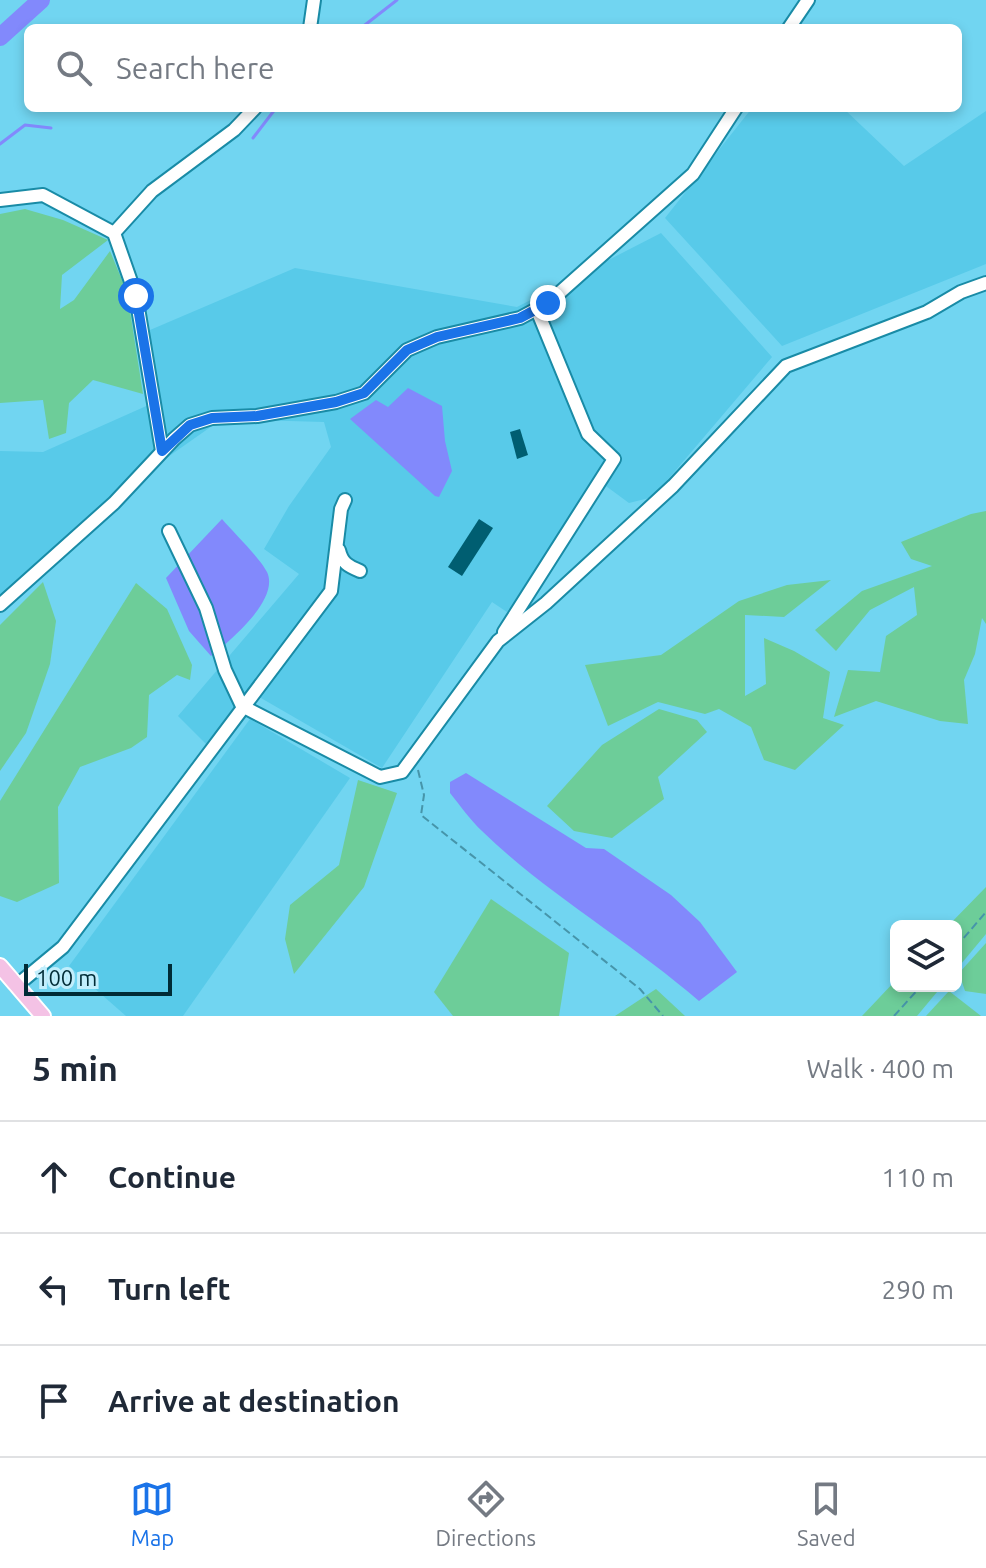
<!DOCTYPE html>
<html lang="en">
<head>
<meta charset="utf-8">
<style>
	:root { --surface:#fff; --page:#f6f6f7; --text:#1f2937; --muted:#747a83; --line:#e0e1e3; --accent:#1a73e8 }
	body { margin:0; font-family:Ubuntu,sans-serif; background:var(--page); color:var(--text) }
	.controls { position:absolute; right:24px; bottom:24px; display:grid; overflow:hidden; border-radius:12px; box-shadow:0 4px 12px #0003 }
	.controls button { width:72px; height:72px; display:grid; place-items:center; padding:0; border:0; border-bottom:2px solid var(--line); background:var(--surface); color:var(--text); font:40px sans-serif }
	.scale { position:absolute; left:24px; bottom:20px; width:148px; box-sizing:border-box; padding-left:8px; border:4px solid #002b36; border-top:0; font-size:22px; line-height:28px; white-space:nowrap; color:#002b36; -webkit-text-stroke:6px #c1eefc; paint-order:stroke }
	.stop { position:absolute; width:24px; height:24px; margin:-18px; border:6px solid #1a73e8; border-radius:50%; background:#fff }
	.stop.end { background:#1a73e8; border-color:#fff; box-shadow:0 2px 8px #0008 }
	.list { margin:0; padding:0; list-style:none }
	h2 { display:flex; justify-content:space-between; align-items:center; height:104px; margin:0; padding:0 32px; font-size:34px }
	h2 small { font-size:26px; font-weight:400; color:var(--muted) }
	.list li { display:grid; grid-template-columns:52px 1fr auto; gap:24px; align-items:center; box-sizing:border-box; height:112px; padding:0 32px; border-top:2px solid var(--line) }
	.list b { display:block; font-size:30px; white-space:nowrap }
	.list em { font-size:26px; font-style:normal; color:var(--muted) }
	.icon { flex:none; width:44px; height:44px; fill:none; stroke:currentColor; stroke-width:2; stroke-linecap:round; stroke-linejoin:round }
	.map { position:relative; flex:none; width:986px; height:1016px; overflow:hidden }
	.search { position:absolute; background:var(--surface); box-shadow:0 4px 12px #0003; left:24px; right:24px; top:24px; height:88px; display:flex; align-items:center; gap:20px; box-sizing:border-box; padding:0 28px; border-radius:12px; color:var(--muted); font-size:30px }
	.sheet { height:440px; background:var(--surface) }
	nav { display:flex; justify-content:space-around; align-items:center; box-sizing:border-box; height:112px; border-top:2px solid var(--line); background:var(--surface); font-size:22px; color:var(--muted) }
	nav a { display:grid; justify-items:center; gap:4px }
	nav .on { color:var(--accent) }
	.map>svg:first-child { display:block }
	.built { fill:#58cae9 }
	.green { fill:#6dcd99 }
	.water { fill:#8289fc }
	.lines { fill:none; stroke-linecap:round; stroke-linejoin:round }
	.stream { stroke:#8289fc; stroke-width:3 }
	.river { stroke:#8289fc; stroke-width:18 }
	.building { fill:#005e71 }
	.minor-casing { stroke:#198ba6; stroke-width:16 }
	.major-casing { stroke:#fff; stroke-width:18 }
	.path { stroke:#4695aa; stroke-width:2; stroke-dasharray:8 4; stroke-linecap:butt }
	.minor { stroke:#fff; stroke-width:12 }
	.major { stroke:#f4c2e5; stroke-width:14 }
	.route { stroke:#1a73e8; stroke-width:10 }
</style>
</head>
<body>
<div class="map">
<svg width="986" height="1016" viewBox="0 0 986 1016">
	<rect width="100%" height="100%" fill="#71d5f1"/>
	<!-- built -->
	<g class="built">
		<polygon points="752,108 843,108 904,166 986,111 986,264 782,346 665,218"/>
		<polygon points="661,233 772,357 653,497 629,503 595,478 507,612 492,602 382,768 247,690 206,744 178,716 299,574 264,549 289,506 331,447 324,422 222,419 165,459 0,606 0,451 43,452 153,403 143,333 295,268 517,307"/>
		<polygon points="250,719 350,778 183,1016 126,1016 69,966"/>
	</g>
	<!-- green -->
	<g class="green">
		<polygon points="25,209 63,220 108,240 62,275 60,309 74,300 110,251 127,292 143,394 93,380 69,403 66,433 49,439 43,400 0,403 0,214"/>
		<polygon points="986,511 986,624 982,618 975,654 964,680 968,724 940,721 876,701 834,717 848,670 880,672 886,636 917,615 914,587 870,610 836,651 815,630 862,591 932,566 911,559 901,542 971,514"/>
		<polygon points="831,580 784,617 745,615 745,696 766,684 764,638 794,651 830,672 823,718 844,725 795,770 764,760 751,727 719,709 705,714 658,702 608,726 585,665 661,655 739,601 787,585"/>
		<polygon points="43,582 56,621 50,664 26,733 0,771 0,625"/>
		<polygon points="136,583 167,609 192,665 190,680 177,675 149,695 147,737 131,748 80,767 58,807 59,883 17,902 0,896 0,801"/>
		<polygon points="659,709 697,720 707,732 658,777 664,799 612,838 574,831 547,806 602,745"/>
		<polygon points="358,780 397,793 364,887 294,974 285,939 290,905 339,865"/>
		<polygon points="986,887 986,934 956,970 956,926 948,926"/>
		<polygon points="491,899 569,953 559,1016 453,1016 434,992"/>
		<polygon points="986,943 986,994 965,991 959,973"/>
		<polygon points="896,980 896,986 942,986 917,1016 862,1016"/>
		<polygon points="656,989 685,1016 615,1016"/>
		<polygon points="949,991 981,1016 926,1016"/>
	</g>
	<!-- water -->
	<g class="water">
		<polygon points="408,388 442,406 445,441 452,471 439,497 435,496 350,419 376,400 388,407"/>
		<path d="M222 519C233 532 260 558 267 572 280 599 230 641 211 656L189 631 166 578Z"/>
		<path d="M466 773 586 848 604 849 671 895 700 922 737 972 699 1001C630 941 548 895 482 831 470 820 460 805 450 793V782Z"/>
	</g>
	<g class="lines">
		<!-- stream -->
		<g class="stream">
			<polyline points="361,28 397,0"/>
			<polyline points="253,138 276,108"/>
			<polyline points="0,144 25,125 51,128"/>
		</g>
		<!-- river -->
		<polyline class="river" points="0,37 41,0"/>
	</g>
	<!-- building -->
	<g class="building">
		<polygon points="520,429 528,455 517,459 510,432"/>
		<polygon points="479,519 493,528 462,576 448,567"/>
	</g>
	<g class="lines">
		<defs>
			<g id="minor">
				<polyline points="310,28 314,0"/>
				<polyline points="789,28 808,0"/>
				<polyline points="0,200 43,195 114,233 136,296 162,451"/>
				<polyline points="114,233 152,191 234,130 255,108"/>
				<polyline points="169,531 206,608 225,670 242,706 380,777 402,772 498,641 546,603 673,486 786,366 927,312 961,292 986,283"/>
				<path d="M339 550C342 563 348 566 360 571"/>
				<polyline points="0,605 114,503 174,439 190,425 212,418 257,416 336,402 364,393 407,350 437,337 520,318 548,303 693,174 736,108"/>
				<polyline points="504,632 614,459 588,434 537,310"/>
				<polyline points="16,986 63,947 331,591 341,509 345,500"/>
			</g>
			<polyline id="major" points="0,966 43,1016"/>
		</defs>
		<!-- minor casing -->
		<use href="#minor" class="minor-casing"/>
		<!-- major casing -->
		<use href="#major" class="major-casing"/>
		<!-- path -->
		<g class="path">
			<polyline points="418,770 424,795 421,815 640,989 663,1016"/>
			<polyline points="956,947 986,912"/>
			<polyline points="894,1016 921,986"/>
		</g>
		<!-- minor -->
		<use href="#minor" class="minor"/>
		<!-- major -->
		<use href="#major" class="major"/>
	</g>
	<g class="lines">
		<!-- route -->
		<polyline class="route" points="136,296 162,451 190,425 212,418 257,416 336,402 364,393 407,350 437,337 520,318 548,303"/>
	</g>
</svg>
<div class="controls">
<button><svg class="icon" aria-label="layers" viewBox="0 0 24 24"><path d="M12 4l9 5-9 5-9-5zM3 14l9 5 9-5"/></svg></button>
</div>
<div class="scale">100 m</div>
<div class="stop" style="left:136px;top:296px"></div>
<div class="stop end" style="left:548px;top:303px"></div>
<div class="search"><svg class="icon" aria-label="search" viewBox="0 0 24 24"><circle cx="10" cy="10" r="6"/><path d="M15 15l6 6"/></svg>Search here</div>
</div>
<section class="sheet">
<h2>5 min<small>Walk · 400 m</small></h2>
<ul class="list">
<li><svg class="icon" aria-label="ahead" viewBox="0 0 24 24"><path d="M12 20V5M6 11l6-6 6 6"/></svg><div><b>Continue</b></div><em>110 m</em></li>
<li><svg class="icon" aria-label="left" viewBox="0 0 24 24"><path d="M17 20v-9H6M10 6l-5 5 5 5"/></svg><div><b>Turn left</b></div><em>290 m</em></li>
<li><svg class="icon" aria-label="arrive" viewBox="0 0 24 24"><path d="M6 21V4h12l-3 4 3 4H6"/></svg><div><b>Arrive at destination</b></div></li>
</ul>
</section>
<nav>
<a class="on"><svg class="icon" aria-label="map" viewBox="0 0 24 24"><path d="M3 6l6-2 6 2 6-2v14l-6 2-6-2-6 2zM9 4v14M15 6v14"/></svg>Map</a>
<a><svg class="icon" aria-label="directions" viewBox="0 0 24 24"><path d="M12 3l9 9-9 9-9-9zM9 14v-3h6M13 9l2 2-2 2"/></svg>Directions</a>
<a><svg class="icon" aria-label="saved" viewBox="0 0 24 24"><path d="M7 4h10v16l-5-4-5 4z"/></svg>Saved</a>
</nav>
</body>
</html>
